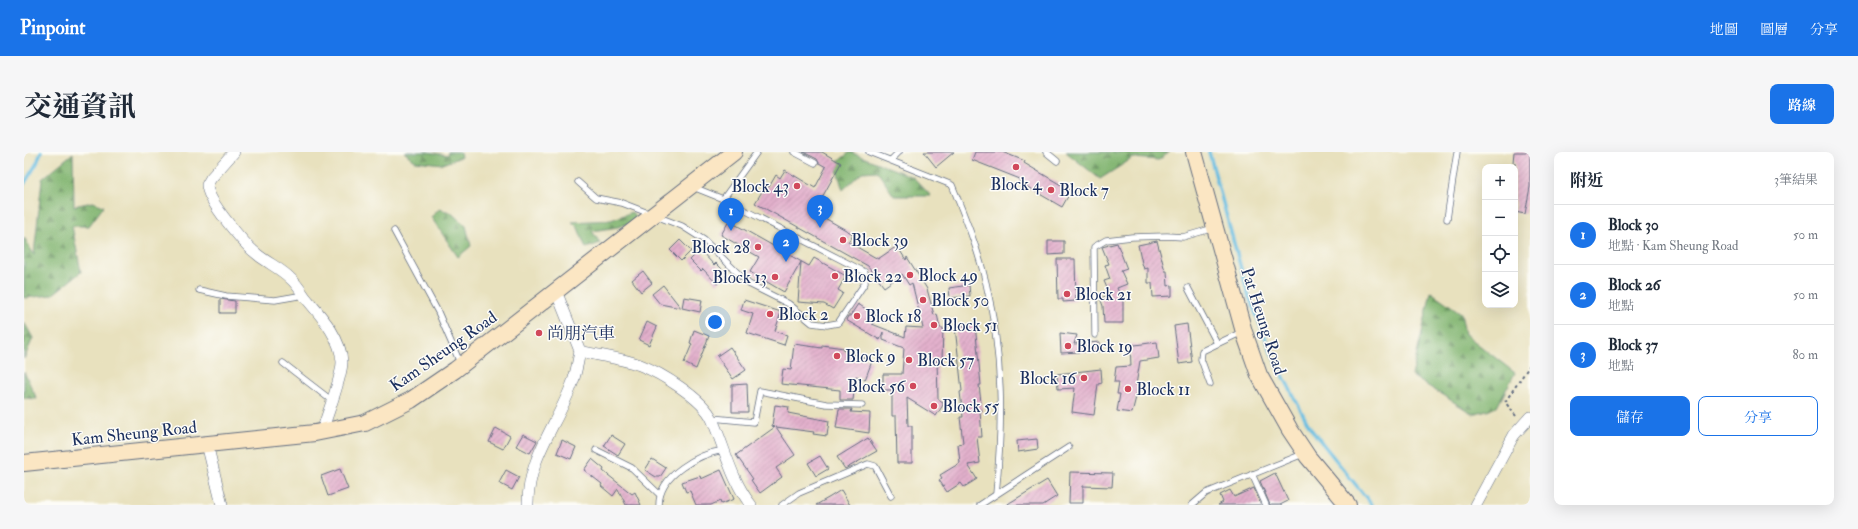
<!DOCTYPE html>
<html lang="zh-TW">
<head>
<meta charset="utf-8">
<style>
	:root { --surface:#fff; --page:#f6f6f7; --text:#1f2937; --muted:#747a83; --line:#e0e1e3; --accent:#1a73e8 }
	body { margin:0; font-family:"IM FELL Double Pica","Noto Serif TC",serif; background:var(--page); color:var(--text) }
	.controls { position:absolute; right:12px; top:12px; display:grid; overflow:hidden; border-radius:8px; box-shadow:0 4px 16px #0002 }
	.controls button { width:36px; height:36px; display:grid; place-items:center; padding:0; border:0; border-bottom:1px solid var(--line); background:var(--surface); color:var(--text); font:20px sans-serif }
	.you { position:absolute; left:691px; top:170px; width:14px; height:14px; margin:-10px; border:3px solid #fff; border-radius:50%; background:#1a73e8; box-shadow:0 0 0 6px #1a73e833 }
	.badge { display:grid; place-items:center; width:26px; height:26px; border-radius:50%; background:var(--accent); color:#fff; font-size:13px; font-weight:700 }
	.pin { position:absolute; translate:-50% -33px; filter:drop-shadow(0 1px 2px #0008) }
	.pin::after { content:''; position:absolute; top:21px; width:14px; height:12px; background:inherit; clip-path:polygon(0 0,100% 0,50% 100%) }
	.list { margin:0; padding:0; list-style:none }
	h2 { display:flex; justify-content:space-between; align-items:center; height:52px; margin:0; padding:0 16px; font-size:17px }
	h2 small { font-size:13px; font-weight:400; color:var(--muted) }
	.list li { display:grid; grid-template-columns:26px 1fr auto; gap:12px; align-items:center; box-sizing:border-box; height:60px; padding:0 16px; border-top:1px solid var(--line) }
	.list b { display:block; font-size:15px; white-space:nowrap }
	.list p { margin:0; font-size:13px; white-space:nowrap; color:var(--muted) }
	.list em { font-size:13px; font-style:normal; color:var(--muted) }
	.actions { display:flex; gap:8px; padding:12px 16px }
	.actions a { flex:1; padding:9px 0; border:1px solid var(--accent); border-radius:8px; text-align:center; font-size:14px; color:var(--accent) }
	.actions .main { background:var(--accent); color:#fff }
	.icon { flex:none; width:22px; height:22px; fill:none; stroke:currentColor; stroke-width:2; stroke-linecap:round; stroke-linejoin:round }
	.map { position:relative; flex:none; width:1506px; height:353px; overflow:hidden; border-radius:8px }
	header { display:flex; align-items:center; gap:24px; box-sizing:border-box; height:56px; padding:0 20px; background:var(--accent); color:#fff }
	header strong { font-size:19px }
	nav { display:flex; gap:22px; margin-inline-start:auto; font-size:14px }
	.intro { display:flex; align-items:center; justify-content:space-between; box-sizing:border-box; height:96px; padding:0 24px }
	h1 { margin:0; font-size:28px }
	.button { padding:10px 18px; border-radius:8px; background:var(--accent); color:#fff; font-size:14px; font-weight:700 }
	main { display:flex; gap:24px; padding:0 24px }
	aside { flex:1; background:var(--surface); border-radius:8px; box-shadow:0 4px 16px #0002 }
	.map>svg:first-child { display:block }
	.forest { fill:url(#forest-firs); stroke:#4f7268 }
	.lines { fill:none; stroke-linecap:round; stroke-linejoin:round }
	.stream { stroke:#63bbe0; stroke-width:3.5 }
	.building { fill:url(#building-hatch) }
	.service-casing { stroke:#636d80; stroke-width:7 }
	.minor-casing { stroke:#636d80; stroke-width:12 }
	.secondary-casing { stroke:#636d80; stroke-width:18 }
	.path { stroke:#636d80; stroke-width:2; stroke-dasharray:3 3; stroke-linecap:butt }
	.service { stroke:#fff; stroke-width:5.5 }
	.minor { stroke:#fff; stroke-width:11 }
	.secondary { stroke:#fbe6c3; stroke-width:16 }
	.poi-dot { fill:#d1495b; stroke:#fdfcf7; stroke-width:1.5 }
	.labels { text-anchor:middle; stroke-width:3; stroke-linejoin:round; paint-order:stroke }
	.poi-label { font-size:17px; fill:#1b2f5e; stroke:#fdfcf7; text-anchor:start }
	.street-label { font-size:17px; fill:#1b2f5e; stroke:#fdfcf7 }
</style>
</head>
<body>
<header>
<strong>Pinpoint</strong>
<nav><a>地圖</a><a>圖層</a><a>分享</a></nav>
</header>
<div class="intro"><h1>交通資訊</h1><a class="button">路線</a></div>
<main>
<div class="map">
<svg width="1506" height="353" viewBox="0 0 1506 353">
	<defs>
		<pattern id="forest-firs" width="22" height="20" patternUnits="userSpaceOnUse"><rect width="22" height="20" fill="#83b672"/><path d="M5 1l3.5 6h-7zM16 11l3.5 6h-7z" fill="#6a9461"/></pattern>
		<pattern id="building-hatch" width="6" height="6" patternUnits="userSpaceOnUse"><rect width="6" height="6" fill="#e3b0cc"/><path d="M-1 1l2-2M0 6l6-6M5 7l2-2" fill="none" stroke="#b790a9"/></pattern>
	</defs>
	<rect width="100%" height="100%" fill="#fdfcf7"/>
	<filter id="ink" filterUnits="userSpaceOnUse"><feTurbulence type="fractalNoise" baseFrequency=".025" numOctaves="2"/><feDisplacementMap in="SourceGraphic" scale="8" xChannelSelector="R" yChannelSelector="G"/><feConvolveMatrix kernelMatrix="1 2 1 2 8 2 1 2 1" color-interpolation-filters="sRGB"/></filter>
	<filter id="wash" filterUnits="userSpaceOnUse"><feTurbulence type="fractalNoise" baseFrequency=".012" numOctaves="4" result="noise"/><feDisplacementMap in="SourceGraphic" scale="16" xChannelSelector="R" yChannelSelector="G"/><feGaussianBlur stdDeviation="0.9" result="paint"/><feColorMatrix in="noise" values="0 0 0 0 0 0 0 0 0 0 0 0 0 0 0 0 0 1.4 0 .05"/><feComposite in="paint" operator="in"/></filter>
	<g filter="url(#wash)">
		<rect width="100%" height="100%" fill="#e8e1be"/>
		<!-- forest -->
		<g class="forest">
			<polygon points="380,0 403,0 423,3 424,0 436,0 437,5 418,12 391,9"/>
			<polygon points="826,0 889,25 907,44 870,44 853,19 838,20 819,38 811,12"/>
			<polygon points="1042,0 1145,0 1135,8 1109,6 1076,27"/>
			<polygon points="49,1 50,54 69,50 80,54 65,74 48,74 57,120 28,143 0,146 0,85 10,103 18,27"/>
			<polygon points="415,57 426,60 442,74 447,94 434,105 407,65"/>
			<polygon points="608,60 615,68 594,75 568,79 576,91 562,96 554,76 548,70 587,68"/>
			<polygon points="1407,140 1437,161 1441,182 1491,221 1473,255 1449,262 1388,224"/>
			<polygon points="0,170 9,186 0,207"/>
			<polygon points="0,220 13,247 0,246"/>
		</g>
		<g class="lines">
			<!-- stream -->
			<g class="stream">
				<polyline points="1185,0 1224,142 1248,202 1286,276 1348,353"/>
				<polyline points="0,32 13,11 17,0"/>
			</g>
		</g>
		<g id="blocks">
			<!-- building -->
			<g class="building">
				<polygon points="779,0 798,0 817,11 790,60 829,82 824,90 854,107 873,94 882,108 883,105 903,137 910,163 913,162 916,176 919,176 918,209 913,208 914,247 919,250 919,253 912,264 883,246 884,274 888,274 888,311 873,311 872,264 868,264 868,238 859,238 859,222 878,222 880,196 859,188 859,180 856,188 822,168 824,164 826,164 834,152 853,164 848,172 881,185 882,175 899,176 888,131 885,133 878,122 860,135 844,114 731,51 742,33 745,35 752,23 756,26 761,18 791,36 802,15 795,11 793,7"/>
				<polygon points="900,0 930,0 912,15"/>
				<polygon points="951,0 978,0 1001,9 1000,11 1047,39 1038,55 995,30 996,27 948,8"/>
				<polygon points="1490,0 1506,0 1506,35 1501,62 1491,60 1491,11 1489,10"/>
				<polygon points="705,69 785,114 790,106 822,124 814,138 819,141 809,157 800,152 774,150 777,110 760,140 726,120 735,105 697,83"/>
				<polygon points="656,88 667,99 657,109 646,98"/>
				<polygon points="1024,89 1040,89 1040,102 1024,103"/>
				<polygon points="1133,89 1141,119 1143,119 1144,134 1148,133 1148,144 1129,145 1128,131 1124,131 1124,116 1120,117 1118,111 1114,93"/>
				<polygon points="1093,91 1103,117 1097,119 1103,132 1093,136 1099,150 1099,171 1080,171 1079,154 1076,146 1086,143 1080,129 1086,127 1081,113 1085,112 1078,95"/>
				<polygon points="676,98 690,113 692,111 703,122 693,132 679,117 677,119 666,108"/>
				<polygon points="1033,107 1051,107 1052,149 1039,150 1039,147 1034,147"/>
				<polygon points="619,119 628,131 617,140 608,128"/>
				<polygon points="639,133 657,156 636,152 628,142"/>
				<polygon points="945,133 946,144 926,146 925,136"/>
				<polygon points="660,145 678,148 676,160 658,156"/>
				<polygon points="196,147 211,149 211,161 196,161"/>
				<polygon points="720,148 757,160 751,179 763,183 760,193 723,181 729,162 717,158"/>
				<polygon points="623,170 633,175 625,193 615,188"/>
				<polygon points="951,172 957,233 955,233 958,259 956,259 958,285 953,285 956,311 944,313 953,327 940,335 937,331 923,340 915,328 918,326 916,323 936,311 934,292 939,291 936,265 939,265 936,240 938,239 931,175"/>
				<polygon points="1163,172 1168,210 1155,212 1150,174"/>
				<polygon points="670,178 685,184 672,217 660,211 668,192 666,191"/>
				<polygon points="1036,181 1053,183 1050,192 1076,190 1076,199 1037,201"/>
				<polygon points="1133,190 1135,206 1116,209 1112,233 1115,233 1108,261 1093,259 1096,242 1093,242 1095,230 1090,230 1092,215 1107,214 1106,192 1111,193"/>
				<polygon points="770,192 798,196 798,193 820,196 820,199 848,209 841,228 832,224 829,248 816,248 816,238 757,232 759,217 767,218"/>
				<polygon points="706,195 722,218 709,227 693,204"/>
				<polygon points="1077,217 1078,231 1074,232 1070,263 1048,260 1051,236 1034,237 1033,222"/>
				<polygon points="723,232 724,260 708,260 708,233"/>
				<polygon points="751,253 765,255 764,261 805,269 803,284 789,282 790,280 752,275 771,303 752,316 758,325 736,341 727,328 729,327 712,303 751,275 748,274"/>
				<polygon points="815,257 828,257 827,260 846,261 845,281 812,276"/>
				<polygon points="472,276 486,284 479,297 465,290"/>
				<polygon points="499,282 513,289 506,301 492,294"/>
				<polygon points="587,283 601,292 594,303 580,294"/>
				<polygon points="844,286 853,299 821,317 813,305"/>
				<polygon points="1013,287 1014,297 994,300 993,289"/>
				<polygon points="538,288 552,295 547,307 533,301"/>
				<polygon points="796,304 804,317 792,324 784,311"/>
				<polygon points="568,307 580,317 579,319 608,342 611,340 617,353 602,353 594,337 589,344 577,334 578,332 560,318"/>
				<polygon points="628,307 642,316 636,325 632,325 621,318"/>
				<polygon points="316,317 324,337 304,344 297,324"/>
				<polygon points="482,318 495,325 488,338 475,331"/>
				<polygon points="697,318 710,347 697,352 696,349 687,353 672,353 666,339 662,340 658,330 676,324 677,327"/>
				<polygon points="1046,320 1089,321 1088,335 1059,334 1059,351 1045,351"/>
				<polygon points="1251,321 1264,349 1256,353 1246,353 1236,329"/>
				<polygon points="1023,328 1033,344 1019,353 982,353"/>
				<polygon points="1230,336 1237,353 1194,353 1199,350 1196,343 1206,338 1210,345"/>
				<polygon points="817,338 826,353 792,353 806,345"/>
			</g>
		</g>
	</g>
	<g filter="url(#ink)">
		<use href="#blocks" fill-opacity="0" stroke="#636d80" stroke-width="1"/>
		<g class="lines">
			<defs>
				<g id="service">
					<polyline points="770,0 791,11"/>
					<path d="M845 0 928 33C941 65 954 97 962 131 979 202 979 269 972 342"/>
					<polyline points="1022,0 1033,9"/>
					<polyline points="867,8 875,0"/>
					<polyline points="554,30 572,46 598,51 658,74 680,88 725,132 765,152 788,171 803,173 814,171 841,131 841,120 699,47 669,35"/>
					<polyline points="699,47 733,0"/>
					<polyline points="1423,67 1433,0"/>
					<polyline points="370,79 414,160 437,213"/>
					<polyline points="1164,136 1193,191"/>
					<polyline points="175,138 202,144 251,148 280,143"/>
					<polyline points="1071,183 1070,95 1082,88 1108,85 1143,84 1159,85 1190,76"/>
					<polyline points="259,211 307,248"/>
					<polyline points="1186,232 1177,207 1178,199 1218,180"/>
					<polyline points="688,266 730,270 736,239 802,252 838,253"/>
					<polyline points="572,298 608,316 636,343"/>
					<polyline points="1228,322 1242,353"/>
					<path d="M635 353C635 323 674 302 700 298"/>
					<polyline points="758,353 775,341 844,312 851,314 867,344"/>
					<polyline points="956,353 1045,295"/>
					<polyline points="1168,353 1182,341 1279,302"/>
				</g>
				<g id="minor">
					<path d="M210 0 187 26 183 33C183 49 221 93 234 103 244 111 257 117 266 126 272 131 277 139 281 145 296 163 317 185 318 210 318 226 303 262 298 280"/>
					<path d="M532 139 556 199C576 204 597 206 616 213 637 221 679 247 688 267 701 296 707 328 727 353"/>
					<polyline points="183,292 198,353"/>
					<path d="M504 353C503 308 533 273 548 232 552 222 554 210 556 199"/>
					<polyline points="1452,353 1490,283 1506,265"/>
				</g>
				<g id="secondary">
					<polyline points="1170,0 1220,180 1235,223 1266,278 1284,305 1324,353"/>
					<polyline points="0,311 291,281 341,271 387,248 431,218 710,0"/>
				</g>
			</defs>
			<!-- service casing -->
			<use href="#service" class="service-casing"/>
			<!-- minor casing -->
			<use href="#minor" class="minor-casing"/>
			<!-- secondary casing -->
			<use href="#secondary" class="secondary-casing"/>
			<!-- path -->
			<polyline class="path" points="1492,264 1481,250 1506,213"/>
			<!-- service -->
			<use href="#service" class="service"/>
			<!-- minor -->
			<use href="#minor" class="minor"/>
			<!-- secondary -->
			<use href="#secondary" class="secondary"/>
		</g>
	</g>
	<!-- markers -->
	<g class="poi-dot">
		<circle cx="992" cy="15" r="4"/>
		<circle cx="773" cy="34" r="4"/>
		<circle cx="1027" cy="38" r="4"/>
		<circle cx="819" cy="88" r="4"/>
		<circle cx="734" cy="95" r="4"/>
		<circle cx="886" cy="123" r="4"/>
		<circle cx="811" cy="124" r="4"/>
		<circle cx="751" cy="125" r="4"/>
		<circle cx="1043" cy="142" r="4"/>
		<circle cx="899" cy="148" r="4"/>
		<circle cx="746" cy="162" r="4"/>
		<circle cx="833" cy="164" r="4"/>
		<circle cx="910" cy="173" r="4"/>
		<circle cx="515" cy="181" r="4"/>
		<circle cx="1044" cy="194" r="4"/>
		<circle cx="813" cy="204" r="4"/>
		<circle cx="885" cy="208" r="4"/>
		<circle cx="1060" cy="226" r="4"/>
		<circle cx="889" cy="234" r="4"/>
		<circle cx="1104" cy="237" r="4"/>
		<circle cx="910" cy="254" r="4"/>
	</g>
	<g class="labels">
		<!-- poi labels -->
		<g class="poi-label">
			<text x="992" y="38" text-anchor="middle">Block 4</text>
			<text x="765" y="40" text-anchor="end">Block 43</text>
			<text x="1035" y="44">Block 7</text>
			<text x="827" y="94">Block 39</text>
			<text x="726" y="101" text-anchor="end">Block 28</text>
			<text x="894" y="129">Block 49</text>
			<text x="819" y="130">Block 22</text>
			<text x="743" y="131" text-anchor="end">Block 13</text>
			<text x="1051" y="148">Block 21</text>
			<text x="907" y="154">Block 50</text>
			<text x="754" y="168">Block 2</text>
			<text x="841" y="170">Block 18</text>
			<text x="918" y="179">Block 51</text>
			<text x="523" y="187">尚朋汽車</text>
			<text x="1052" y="200">Block 19</text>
			<text x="821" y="210">Block 9</text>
			<text x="893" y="214">Block 57</text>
			<text x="1052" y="232" text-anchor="end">Block 16</text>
			<text x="881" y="240" text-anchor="end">Block 56</text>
			<text x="1112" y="243">Block 11</text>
			<text x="918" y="260">Block 55</text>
		</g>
		<!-- street labels -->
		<g class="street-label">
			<text transform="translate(1240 169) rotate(72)" y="6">Pat Heung Road</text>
			<text transform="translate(419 199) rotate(-35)" y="6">Kam Sheung Road</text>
			<text transform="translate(110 281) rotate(-6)" y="6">Kam Sheung Road</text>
		</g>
	</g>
</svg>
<div class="controls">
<button>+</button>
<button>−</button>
<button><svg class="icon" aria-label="locate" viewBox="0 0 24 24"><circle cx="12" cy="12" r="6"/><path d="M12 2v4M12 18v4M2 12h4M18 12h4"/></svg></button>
<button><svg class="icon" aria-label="layers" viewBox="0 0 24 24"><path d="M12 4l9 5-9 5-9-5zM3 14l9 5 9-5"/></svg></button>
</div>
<div class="you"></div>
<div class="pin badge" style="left:707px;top:79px">1</div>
<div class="pin badge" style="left:762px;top:110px">2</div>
<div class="pin badge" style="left:796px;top:76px">3</div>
</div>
<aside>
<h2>附近<small>3筆結果</small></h2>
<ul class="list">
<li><span class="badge">1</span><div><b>Block 30</b><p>地點 · Kam Sheung Road</p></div><em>50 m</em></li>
<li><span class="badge">2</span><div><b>Block 26</b><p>地點</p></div><em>50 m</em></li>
<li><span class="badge">3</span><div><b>Block 37</b><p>地點</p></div><em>80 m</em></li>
</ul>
<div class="actions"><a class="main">儲存</a><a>分享</a></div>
</aside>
</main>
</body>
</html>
